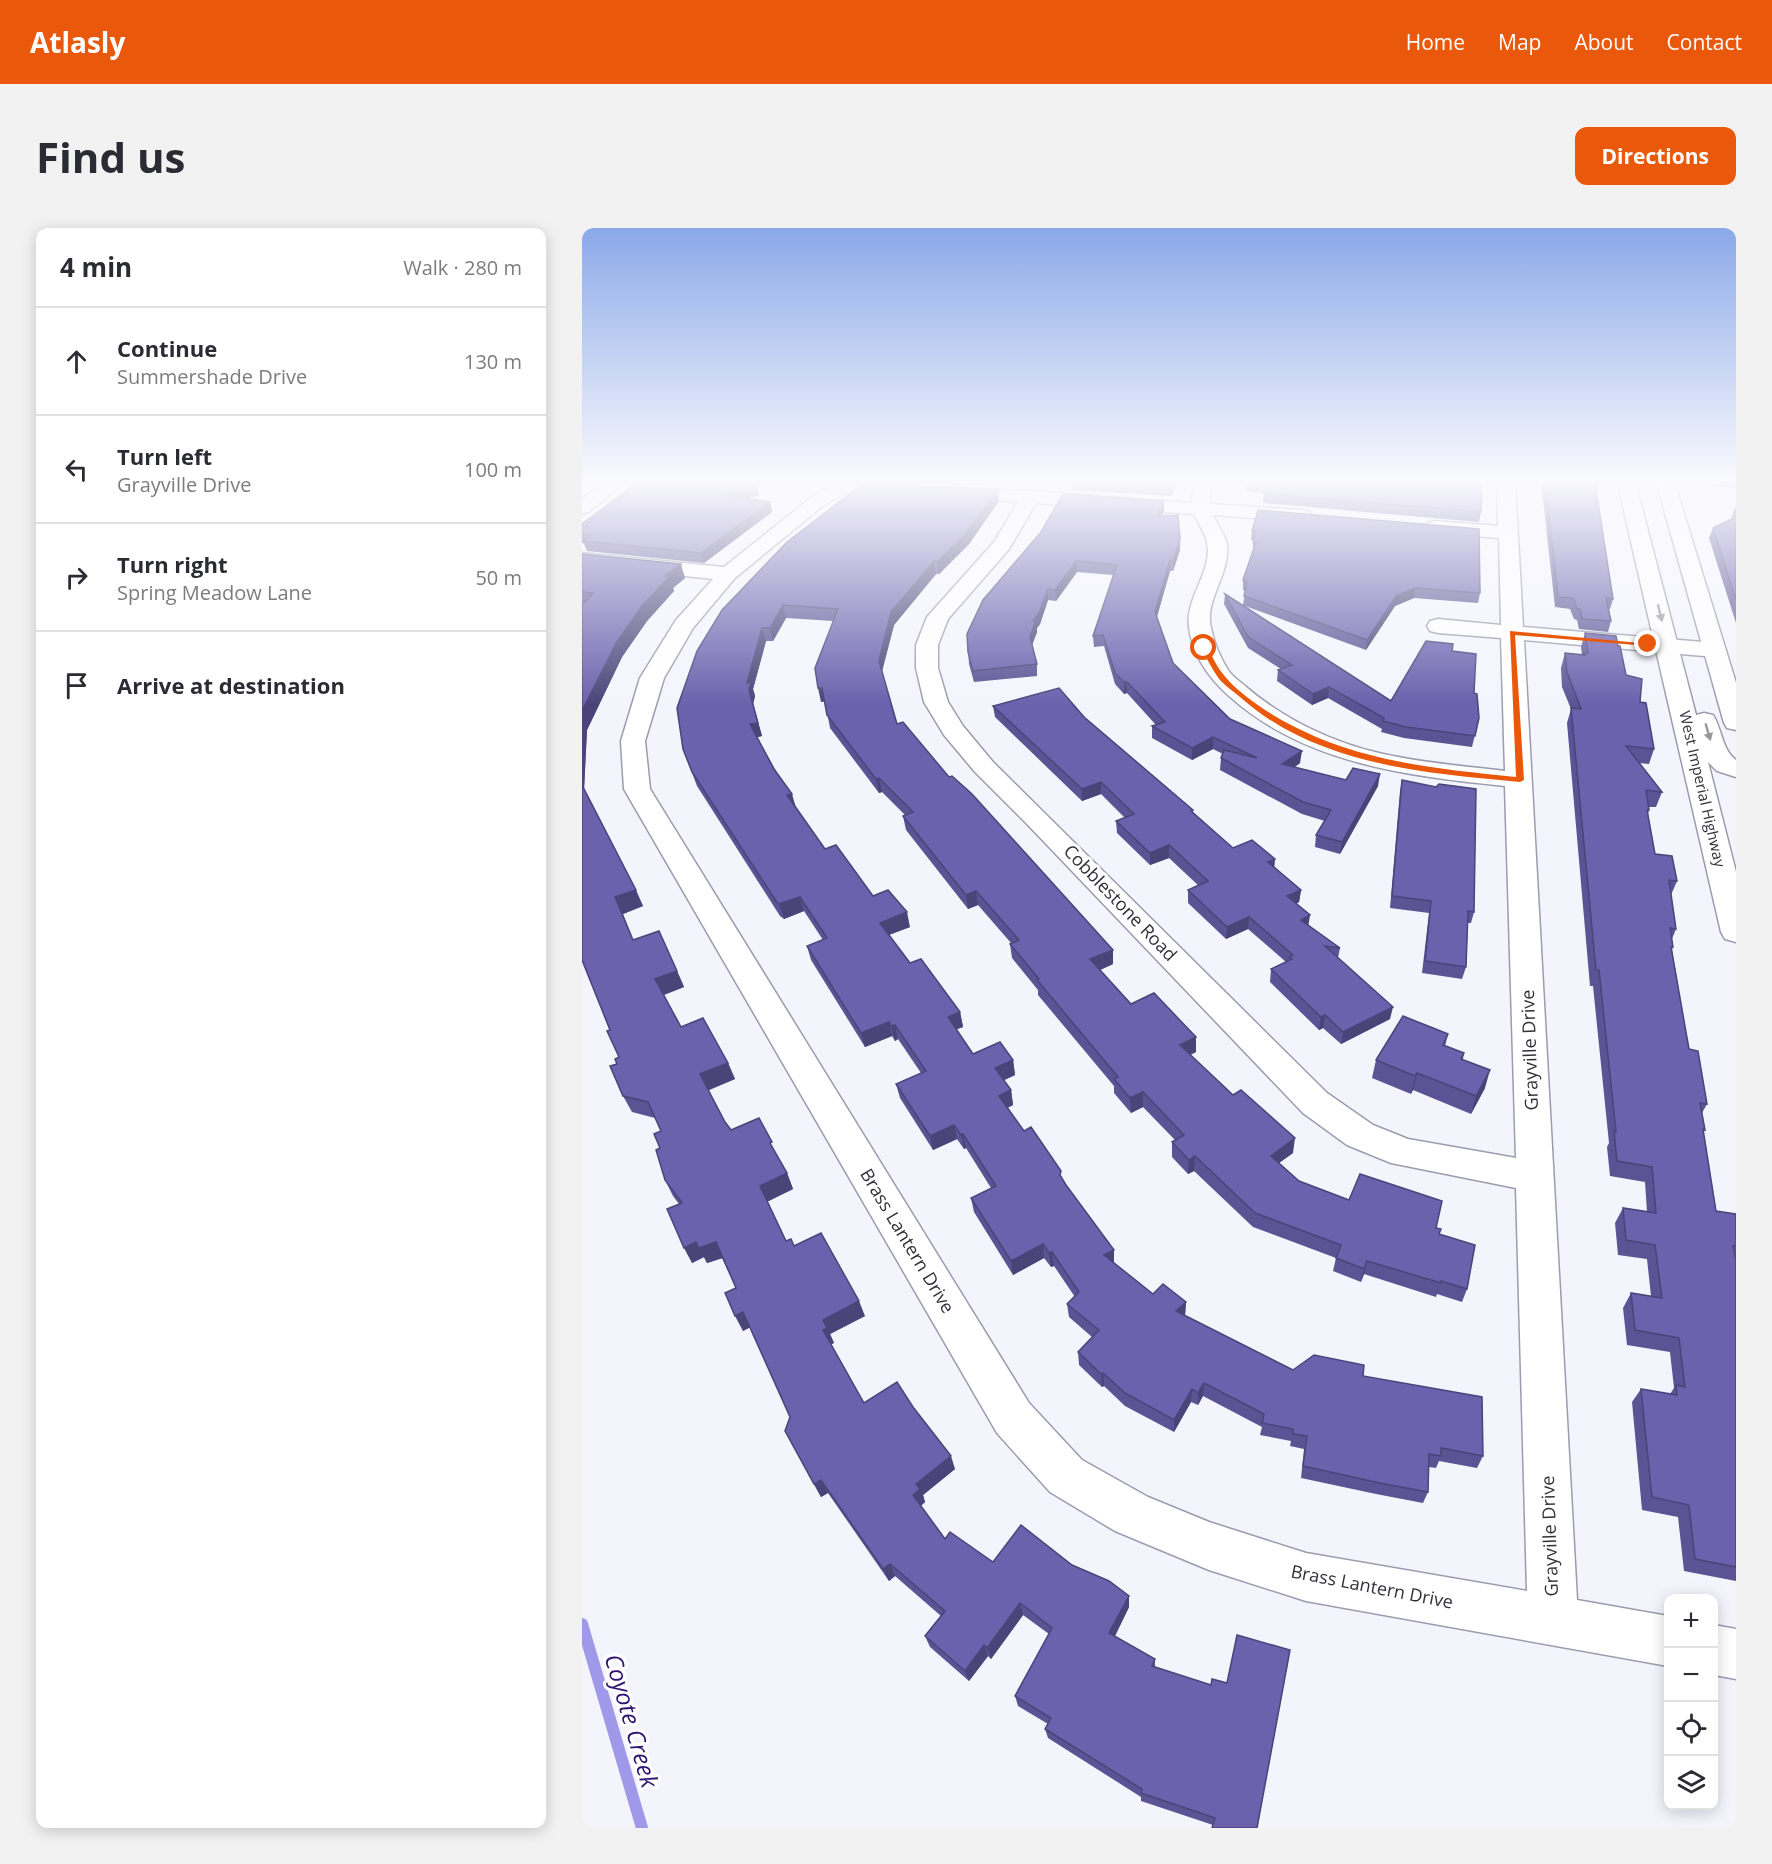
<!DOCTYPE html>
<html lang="en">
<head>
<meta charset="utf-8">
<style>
	:root { --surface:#fff; --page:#f2f2f3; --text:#2b2b33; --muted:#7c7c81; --line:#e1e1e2; --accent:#ea580c }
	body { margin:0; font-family:"Open Sans",sans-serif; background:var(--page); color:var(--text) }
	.controls { position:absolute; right:18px; bottom:18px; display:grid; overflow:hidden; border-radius:12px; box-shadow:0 3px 15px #0003 }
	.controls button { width:54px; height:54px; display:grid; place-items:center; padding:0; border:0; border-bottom:2px solid var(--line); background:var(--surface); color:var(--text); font:30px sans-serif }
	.stop { position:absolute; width:18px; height:18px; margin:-14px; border:4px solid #ea580c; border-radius:50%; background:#fff }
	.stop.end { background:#ea580c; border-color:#fff; box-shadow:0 2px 6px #0008 }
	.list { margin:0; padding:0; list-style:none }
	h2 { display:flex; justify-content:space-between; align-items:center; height:78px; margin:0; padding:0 24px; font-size:26px }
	h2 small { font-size:20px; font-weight:400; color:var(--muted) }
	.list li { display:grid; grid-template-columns:39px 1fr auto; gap:18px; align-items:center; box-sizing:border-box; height:108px; padding:0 24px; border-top:2px solid var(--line) }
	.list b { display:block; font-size:22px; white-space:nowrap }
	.list p { margin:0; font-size:20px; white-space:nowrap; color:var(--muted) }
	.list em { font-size:20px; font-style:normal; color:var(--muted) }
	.icon { flex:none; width:33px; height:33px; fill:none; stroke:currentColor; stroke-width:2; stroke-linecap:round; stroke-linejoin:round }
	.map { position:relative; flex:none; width:1154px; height:1600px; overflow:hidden; border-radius:12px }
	header { display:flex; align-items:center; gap:36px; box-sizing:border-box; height:84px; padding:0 30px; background:var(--accent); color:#fff }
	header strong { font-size:28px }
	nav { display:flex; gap:33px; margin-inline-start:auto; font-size:21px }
	.intro { display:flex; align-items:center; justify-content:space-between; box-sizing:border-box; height:144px; padding:0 36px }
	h1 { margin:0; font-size:42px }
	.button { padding:15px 27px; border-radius:12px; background:var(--accent); color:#fff; font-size:21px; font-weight:700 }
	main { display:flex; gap:36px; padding:0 36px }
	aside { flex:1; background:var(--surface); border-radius:12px; box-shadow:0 3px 15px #0003 }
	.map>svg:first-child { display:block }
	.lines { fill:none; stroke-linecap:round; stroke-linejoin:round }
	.stream { stroke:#a098e9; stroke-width:12 }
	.minor-casing { stroke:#9c9baf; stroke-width:3 }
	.major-casing { stroke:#9c9baf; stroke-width:3 }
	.minor { fill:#fff; fill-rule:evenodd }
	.major { fill:#fff; fill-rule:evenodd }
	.wall { fill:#5c5395 }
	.shaded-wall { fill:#4b4479 }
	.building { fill:#6b61ad; stroke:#4b4479; stroke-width:1.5 }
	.oneway { fill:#98989c }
	.route { fill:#ea580c }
	.labels { text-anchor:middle; stroke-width:6; stroke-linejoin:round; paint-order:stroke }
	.far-street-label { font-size:15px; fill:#313139; stroke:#fff }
	.street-label { font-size:18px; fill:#313139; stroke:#fff }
	.near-water-label { font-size:24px; font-style:italic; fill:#301472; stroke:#fff }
</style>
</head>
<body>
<header>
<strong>Atlasly</strong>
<nav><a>Home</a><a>Map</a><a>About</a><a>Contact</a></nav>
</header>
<div class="intro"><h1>Find us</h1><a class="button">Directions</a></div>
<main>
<aside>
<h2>4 min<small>Walk · 280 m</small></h2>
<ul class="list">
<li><svg class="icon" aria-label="ahead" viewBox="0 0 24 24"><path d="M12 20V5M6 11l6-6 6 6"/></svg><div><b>Continue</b><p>Summershade Drive</p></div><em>130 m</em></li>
<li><svg class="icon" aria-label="left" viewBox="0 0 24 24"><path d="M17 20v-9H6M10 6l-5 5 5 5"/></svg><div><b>Turn left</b><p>Grayville Drive</p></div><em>100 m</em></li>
<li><svg class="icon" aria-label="right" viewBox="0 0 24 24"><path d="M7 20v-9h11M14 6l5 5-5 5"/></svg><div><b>Turn right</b><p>Spring Meadow Lane</p></div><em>50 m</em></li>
<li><svg class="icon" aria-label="arrive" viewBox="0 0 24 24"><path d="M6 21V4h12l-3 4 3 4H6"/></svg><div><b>Arrive at destination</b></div></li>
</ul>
</aside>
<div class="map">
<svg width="1154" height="1600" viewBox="0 0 1154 1600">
	<rect width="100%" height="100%" fill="#f4f4fd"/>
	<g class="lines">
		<!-- stream -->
		<polyline class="stream" points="0,1396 60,1600"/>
		<defs>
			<g id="minor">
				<polygon points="25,253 45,253 6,284 0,286 0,271"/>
				<path d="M612 253H630L627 276 721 282 728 284 730 288 728 292 721 294 631 287C635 296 643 307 645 316 649 345 622 372 629 400 632 415 638 429 646 442 650 448 657 453 663 458 701 491 751 515 801 526 841 535 882 538 923 543L919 410 856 405 848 403 845 398 848 393 856 391 919 397 917 310 853 305 846 303 844 299 846 295 853 293 916 298 915 253H933L941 399 1133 415 1141 417 1144 422 1141 427 1133 429 942 412 995 1372 1086 1388V1438L724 1373 627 1342 533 1303 468 1264 415 1205 42 561 39 513 58 450 94 392 131 351 0 337V325L142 339 231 268 254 256 326 258 329 262 326 266 320 267 263 265 243 276 153 350 111 400 82 450 63 513 68 561 447 1175 500 1232 566 1269 627 1294 724 1325 945 1363 934 960 809 935 765 917 721 885 446 597 393 544 362 507 342 474 334 440V417L345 389 412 314 436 274 371 269 365 268 362 264 365 260 449 263 609 275ZM454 275 612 286C616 295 624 306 625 315 631 344 603 369 607 399 610 426 627 450 647 468 723 536 826 548 923 558L934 930 826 911 791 897 745 865 411 534 381 498 366 474 356 440V417L366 391 427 321Z"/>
				<polygon points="1132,1397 1154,1401 1154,1451 1132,1447"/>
			</g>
			<g id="major">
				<path d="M1035 253H1053L1114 487 1122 485 1131 487C1140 501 1140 522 1154 532V549L1135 543 1126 534 1154 644V714L1143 711 1139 704Z"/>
				<polygon points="1074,253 1092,253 1154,455 1154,502 1145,500 1142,495"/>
			</g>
		</defs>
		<!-- minor casing -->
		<use href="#minor" class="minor-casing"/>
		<!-- major casing -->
		<use href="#major" class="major-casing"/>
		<!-- minor -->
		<use href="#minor" class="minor"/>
		<!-- major -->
		<use href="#major" class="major"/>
	</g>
	<!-- wall -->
	<g class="wall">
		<polygon points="301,253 596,253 589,268 490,262 489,255 431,253 428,258 301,254"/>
		<polygon points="662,253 898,253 899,284 897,294 681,275 682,265 664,263 664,256 662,256"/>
		<polygon points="959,253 1016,253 1016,255 1014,264 1031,371 1028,381 1027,381 1029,393 1026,404 997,401 995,392 992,391 988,381 973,379"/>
		<polygon points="1113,253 1154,253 1154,260 1115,257"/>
		<polygon points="175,258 177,267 164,271 188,274 190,284 122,335 5,323 2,316 0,315 0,296"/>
		<polygon points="417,273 387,316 357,346 354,346 312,397 300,444 315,496 367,549 531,736 518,742 549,776 614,824 608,827 711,925 697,935 717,953 767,972 854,1000 885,1061 880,1074 855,1066 854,1069 782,1046 779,1054 751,1043 754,1030 671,999 612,943 606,946 590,929 590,914 593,912 561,879 549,885 532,865 532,858 456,767 456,762 430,730 428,716 429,715 396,677 386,681 324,602 321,588 323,587 300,564 297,565 248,500 243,473 239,474 251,393 204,390 191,413 184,413 171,461 173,468 171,476 180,508 175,509 214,579 243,621 291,668 328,699 307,707 328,735 378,784 381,799 374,801 391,826 431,832 433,847 422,852 429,862 431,877 425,880 442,903 480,950 532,1035 571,1066 604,1074 603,1088 711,1142 781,1148 901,1228 895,1240 857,1233 854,1240 847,1239 846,1264 841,1275 794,1266 719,1250 722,1221 708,1218 709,1213 678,1207 680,1199 621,1168 616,1177 609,1174 592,1204 543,1178 522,1158 520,1159 497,1137 496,1124 510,1109 487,1089 485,1076 493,1069 472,1038 469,1039 462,1030 431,1047 392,984 389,970 409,960 384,920 382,921 375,911 351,922 318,870 314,856 339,845 316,811 313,813 310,808 283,819 229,732 225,718 241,712 222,683 202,691 198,688 115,558 101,521 140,382"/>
		<polygon points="582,273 582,283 580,287 598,322 591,343 588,343 575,389 591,435 648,491 718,535 713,539 764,552 796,558 758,626 733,619 734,607 743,593 720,586 638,542 639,530 641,526 631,521 610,532 570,510 570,498 574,497 545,465 542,466 533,456 522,418 512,419 511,408 531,347 495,344 474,373 466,372 458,396 455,400 455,404 450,417 455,436 455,448 392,454 387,436 385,406"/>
		<polygon points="1154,280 1154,395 1127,310 1131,300 1150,291 1149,291 1152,281"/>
		<polygon points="676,282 898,365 896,375 832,370 813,378 784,422 663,378 809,473 870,423 892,465 897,490 890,519 822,510 799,504 800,501 746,470 730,477 695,453 696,442 699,441 666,420 642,376 643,366 661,377 663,363 661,362 661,352 671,323 671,312 669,312 670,303"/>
		<polygon points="0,326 103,350 91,360 92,363 65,393 40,429 5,502 2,561 61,678 41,686 51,712 95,743 102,759 82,767 99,799 146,835 153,851 126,862 143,894 149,902 196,930 205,945 211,961 185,974 204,1013 212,1018 283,1088 248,1106 252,1115 249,1116 282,1175 331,1179 373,1241 341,1267 343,1274 339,1278 363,1311 411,1334 490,1337 547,1379 533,1408 573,1431 573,1439 629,1457 645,1455 708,1422 631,1597 559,1573 559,1569 466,1510 463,1501 466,1496 436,1478 433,1468 467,1406 441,1387 409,1431 406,1428 387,1453 348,1419 343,1408 359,1388 313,1348 307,1353 246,1265 239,1269 203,1203 208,1189 168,1099 161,1103 154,1060 140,1030 125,1035 122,1029 110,1035 97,976 91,968 83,952 78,920 79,903 73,890 50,884 41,868 35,836 37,829 28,802 0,732"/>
		<polygon points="1003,405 1036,418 1044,447 1058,474 1072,521 1067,536 1057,535 1080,564 1074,579 1067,579 1067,582 1066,586 1073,626 1095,653 1089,667 1094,701 1090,711 1091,719 1090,722 1107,821 1125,876 1120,885 1123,902 1121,905 1134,983 1154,986 1154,1353 1102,1343 1096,1289 1060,1282 1050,1174 1059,1161 1088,1166 1092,1160 1088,1124 1045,1117 1041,1080 1049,1065 1069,1068 1065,1031 1036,1027 1033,995 1041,980 1065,984 1063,954 1028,948 1025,919 1027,915 1011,758 1008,758 985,495 989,481 980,459 979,440 983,425 1000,427 999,419"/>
		<polygon points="411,478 502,489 611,582 611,584 651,620 692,640 719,662 717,674 714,676 726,697 758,720 756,730 808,791 759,816 741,800 737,802 688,754 689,741 704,734 666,701 644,711 606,675 606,662 617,658 587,630 568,637 535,605 534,593 543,590 519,566 500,573 413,489"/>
		<polygon points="820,552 892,684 889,695 886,695 884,739 880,751 840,745 847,685 808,680 818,563"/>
		<polygon points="866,806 863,818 882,825 881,831 903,860 889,886 831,862 829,866 790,850 794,832"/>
	</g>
	<!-- shaded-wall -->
	<g class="shaded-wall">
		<polygon points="592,253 596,253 589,268 589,259"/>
		<polygon points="175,258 177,267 143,277 140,267"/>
		<polygon points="416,261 417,273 387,316 357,346 355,334"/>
		<polygon points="582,273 582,283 575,298 575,288"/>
		<polygon points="188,274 190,284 122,335 119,325"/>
		<polygon points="598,312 598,322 591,343 591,332"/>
		<polygon points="588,332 588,343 573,395 573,384"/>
		<polygon points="352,333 354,346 312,397 299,446 297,433 309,384"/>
		<polygon points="494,333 495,344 474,373 473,362"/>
		<polygon points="99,336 103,350 91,360 92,363 65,393 40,429 5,502 2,563 0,559 0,483 35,414 60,378 83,348"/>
		<polygon points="833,360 832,370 813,378 784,422 785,412 814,368"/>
		<polygon points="466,361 466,372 458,396 455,400 455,404 449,420 448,409 451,393"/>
		<polygon points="201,377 204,390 191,413 188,400"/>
		<polygon points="180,400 184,413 171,461 173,468 171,476 180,508 172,510 168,496 165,455"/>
		<polygon points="542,454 545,454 545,465 542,466"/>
		<polygon points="747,459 746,470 730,477 731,466"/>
		<polygon points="236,460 240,460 244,473 239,474"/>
		<polygon points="631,509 631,521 610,532 610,520"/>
		<polygon points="720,523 718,535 699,548 700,536"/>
		<polygon points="798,546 796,558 758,626 760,614"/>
		<polygon points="297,550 300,564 297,565 294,551"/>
		<polygon points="519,554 519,566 500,573 500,561"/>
		<polygon points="210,566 214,580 205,567"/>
		<polygon points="587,617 587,630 568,637 568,625"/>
		<polygon points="693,631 692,644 686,634"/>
		<polygon points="54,662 61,678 41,686 33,669"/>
		<polygon points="719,662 717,674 704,681 705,668"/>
		<polygon points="394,663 396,677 386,681 384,667"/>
		<polygon points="218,669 222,683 202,691 197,676"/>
		<polygon points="325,684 328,699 301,709 298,695"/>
		<polygon points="728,687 726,700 719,692"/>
		<polygon points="667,689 666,701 644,711 645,699"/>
		<polygon points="531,722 531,736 509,746 508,731"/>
		<polygon points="95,743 102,759 81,767 73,751"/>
		<polygon points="811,779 808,791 759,816 761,804"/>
		<polygon points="378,784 381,799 368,804 366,789"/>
		<polygon points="743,787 741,800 737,802 739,789"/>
		<polygon points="307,794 310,808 283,819 279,805"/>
		<polygon points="313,797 316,811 313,813 309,798"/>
		<polygon points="614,809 614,824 598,832 598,817"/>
		<polygon points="431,832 433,847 416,855 413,840"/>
		<polygon points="146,835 153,851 125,863 118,846"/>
		<polygon points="908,842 903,860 889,886 894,868"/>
		<polygon points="835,845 831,862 829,866 833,848"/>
		<polygon points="429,862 431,877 419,883 417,868"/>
		<polygon points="561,864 561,879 549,885 548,870"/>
		<polygon points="372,897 375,911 351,922 348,908"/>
		<polygon points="381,906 384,920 382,921 379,907"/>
		<polygon points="713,910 711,925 687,942 689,928"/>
		<polygon points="613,928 612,943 606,946 607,932"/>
		<polygon points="205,945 211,961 184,974 178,958"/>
		<polygon points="114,1014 134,1014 141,1030 125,1035 122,1029 110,1035 102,1020"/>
		<polygon points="461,1016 462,1030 431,1047 429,1033"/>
		<polygon points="532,1022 532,1036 522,1027"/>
		<polygon points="470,1024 472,1038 469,1039 467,1025"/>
		<polygon points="785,1033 782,1046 779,1054 782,1041"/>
		<polygon points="277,1073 283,1088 248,1106 252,1115 248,1117 241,1102 241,1092"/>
		<polygon points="604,1074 603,1087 594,1097 594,1083"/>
		<polygon points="161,1084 169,1099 161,1103 153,1088"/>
		<polygon points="521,1145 522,1158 520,1159 519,1146"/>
		<polygon points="622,1155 621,1168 616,1177 616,1165"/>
		<polygon points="610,1161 609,1174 592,1204 592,1192"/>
		<polygon points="369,1228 373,1241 341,1267 343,1274 336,1280 331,1267 334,1256"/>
		<polygon points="239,1252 246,1265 239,1269 232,1256"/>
		<polygon points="308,1336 313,1348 307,1353 301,1341"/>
		<polygon points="547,1368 547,1379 529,1416 527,1405"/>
		<polygon points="438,1375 441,1387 409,1431 405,1420"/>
		<polygon points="402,1417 406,1428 387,1453 383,1443"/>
	</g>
	<!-- building -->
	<g class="building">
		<polygon points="58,253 171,253 175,258 140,267 188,274 119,325 1,313 9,307 0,306 0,296"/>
		<polygon points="495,253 592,253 589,259"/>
		<polygon points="664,253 898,253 900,268 899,284 682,266 684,256"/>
		<polygon points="963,253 1016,253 1016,255 1013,255 1031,371 1024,370 1029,393 1000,391 998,381 995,381 991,370 976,369"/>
		<polygon points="281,256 416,261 385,304 355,334 352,333 309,384 297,433 315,496 321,494 367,549 370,548 390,566 531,722 508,731 549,776 572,765 614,809 598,817 651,867 659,862 713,910 689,928 717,953 767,972 778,946 860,973 854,1000 859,1001 857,1006 893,1017 885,1061 859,1053 859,1055 785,1033 782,1041 754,1030 759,1017 673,985 613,928 607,932 590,914 602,907 561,864 548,870 532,851 536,849 455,752 457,751 428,716 437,712 394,663 384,667 321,588 331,584 297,550 294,551 245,487 240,460 236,460 233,440 256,381 201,377 188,400 180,400 165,455 169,454 167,462 176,495 168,496 192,541 210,566 205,567 243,621 254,617 291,668 306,662 325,684 298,695 328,735 339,731 378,784 366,789 391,826 418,814 431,832 413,840 429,862 417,868 442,903 449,899 479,943 478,947 484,957 532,1022 522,1027 571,1066 581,1056 604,1074 594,1083 711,1142 732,1127 782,1137 781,1148 900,1169 901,1228 859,1220 859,1228 847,1226 846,1264 798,1255 721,1238 725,1208 711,1206 711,1201 680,1195 682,1186 622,1155 616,1165 610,1161 592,1192 543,1165 521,1145 519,1146 496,1124 517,1102 485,1076 497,1064 470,1024 467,1025 461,1016 429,1033 389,970 414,958 381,906 379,907 372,897 348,908 314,856 344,843 313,797 309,798 307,794 279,805 225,718 245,710 218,669 197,676 194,673 110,544 101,521 95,480 115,423 140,382 205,314"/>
		<polygon points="481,266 582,273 575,288 596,287 598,312 591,332 588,332 573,384 591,435 648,491 720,523 700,536 764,552 771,540 798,546 760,614 734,607 749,582 721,574 639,530 642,522 675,530 631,509 610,520 570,498 583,494 545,454 542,454 533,445 521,407 511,408 535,337 494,333 473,362 466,361 457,385 451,393 454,392 448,409 455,436 391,443 386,424 385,406 401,372 459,304"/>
		<polygon points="676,282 897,301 898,365 833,360 814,368 785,412 662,368 665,354 661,352 674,314 671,314 674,303 670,303"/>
		<polygon points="1154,289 1154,372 1131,300"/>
		<polygon points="0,326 99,336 83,348 87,349 60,378 35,414 0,483 0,377 11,365 0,364"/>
		<polygon points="643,366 809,473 844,413 871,416 870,423 894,426 892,465 895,466 897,490 893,508 824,499 801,493 802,490 747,459 731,466 696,442 710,437 666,409"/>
		<polygon points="1003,405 1034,408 1036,418 1038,418 1044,447 1060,451 1058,474 1064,475 1072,521 1044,518 1080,564 1064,562 1067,582 1065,582 1073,626 1090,628 1095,653 1087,652 1094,701 1088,700 1091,719 1089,719 1107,821 1116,823 1125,876 1118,875 1123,902 1121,901 1134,983 1154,986 1154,1018 1151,1018 1154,1032 1154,1339 1113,1331 1107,1277 1070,1269 1059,1161 1095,1167 1094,1157 1103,1159 1097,1110 1053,1102 1049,1065 1080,1070 1073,1017 1044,1012 1041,980 1074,985 1070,939 1035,933 1032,903 1034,904 1017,742 1014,742 989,480 999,481 985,444 983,425 1003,427 1002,425 1006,425"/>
		<polygon points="477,460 502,489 611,582 609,583 651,620 670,612 693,631 686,634 719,662 705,668 728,687 719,692 758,720 743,718 811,779 761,804 743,787 739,789 689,741 710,731 707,729 711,727 667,689 645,699 606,662 626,653 587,617 568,625 534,593 552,586 519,554 500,561 411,478"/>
		<polygon points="820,552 854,559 857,556 894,561 892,684 886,683 884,739 843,733 849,673 810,668"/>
		<polygon points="0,557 54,662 33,669 51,712 77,703 95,743 73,751 99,799 121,790 146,835 118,846 143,894 149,902 177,890 190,914 188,915 205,945 178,958 204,1013 209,1011 212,1018 239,1005 277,1073 241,1092 245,1100 241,1102 282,1175 315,1154 331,1179 369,1228 334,1256 338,1261 331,1267 363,1311 368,1304 411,1334 439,1297 490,1337 527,1353 547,1368 527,1405 573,1431 570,1438 629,1457 630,1451 645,1455 655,1407 708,1422 675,1600 630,1600 633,1590 559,1565 560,1561 463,1501 469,1490 433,1468 470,1400 438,1375 405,1420 402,1417 383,1443 343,1408 363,1383 308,1336 301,1341 239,1252 232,1256 203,1203 208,1189 161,1084 153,1088 143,1065 154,1060 134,1014 117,1020 114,1014 102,1020 85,981 100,975 83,952 74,922 78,920 72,906 79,903 66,874 41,868 28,838 35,836 33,831 37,829 25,803 28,802 0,732"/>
		<polygon points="821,788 866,806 861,817 882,825 879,831 908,842 894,868 835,845 833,848 794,832"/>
	</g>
	<!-- one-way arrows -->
	<defs><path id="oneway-solid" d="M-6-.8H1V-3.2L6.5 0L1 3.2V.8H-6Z" transform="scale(1.5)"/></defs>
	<g class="oneway">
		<use href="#oneway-solid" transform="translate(1078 385) rotate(76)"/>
		<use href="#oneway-solid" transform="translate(1126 504) rotate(74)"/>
	</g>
	<!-- sky -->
	<linearGradient id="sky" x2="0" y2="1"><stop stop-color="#8ba9e8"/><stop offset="0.53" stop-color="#fafafe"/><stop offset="1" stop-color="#fafafe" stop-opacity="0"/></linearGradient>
	<rect width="1154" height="477" fill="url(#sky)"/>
	<!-- route -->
	<path class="route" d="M928 403 1069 416 1066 418 933 407 942 552 938 554C842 545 734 537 658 469 651 463 640 456 635 448 629 439 624 429 619 420L625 418C630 427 634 438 641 446 653 462 674 476 691 487 768 533 847 540 934 549Z"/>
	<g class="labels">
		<!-- far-street labels -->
		<g class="far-street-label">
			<text transform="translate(1120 561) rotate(77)" y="5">West Imperial Highway</text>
		</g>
		<!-- street labels -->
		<g class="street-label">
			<text transform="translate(538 675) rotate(46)" y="6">Cobblestone Road</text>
			<text transform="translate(948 822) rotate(-92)" y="6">Grayville Drive</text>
			<text transform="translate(325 1013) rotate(59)" y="6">Brass Lantern Drive</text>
			<text transform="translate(968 1308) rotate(-92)" y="6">Grayville Drive</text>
			<text transform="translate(790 1359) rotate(11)" y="6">Brass Lantern Drive</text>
		</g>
		<!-- near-water labels -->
		<g class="near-water-label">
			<text transform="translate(49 1493) rotate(74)" y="8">Coyote Creek</text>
		</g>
	</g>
</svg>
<div class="controls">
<button>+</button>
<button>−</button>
<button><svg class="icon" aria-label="locate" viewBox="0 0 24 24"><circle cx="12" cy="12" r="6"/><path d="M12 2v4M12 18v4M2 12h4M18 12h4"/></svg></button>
<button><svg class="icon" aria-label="layers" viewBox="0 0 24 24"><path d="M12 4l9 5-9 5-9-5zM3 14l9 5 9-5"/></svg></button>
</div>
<div class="stop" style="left:622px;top:420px"></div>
<div class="stop end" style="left:1066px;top:416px"></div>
</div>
</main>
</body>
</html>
